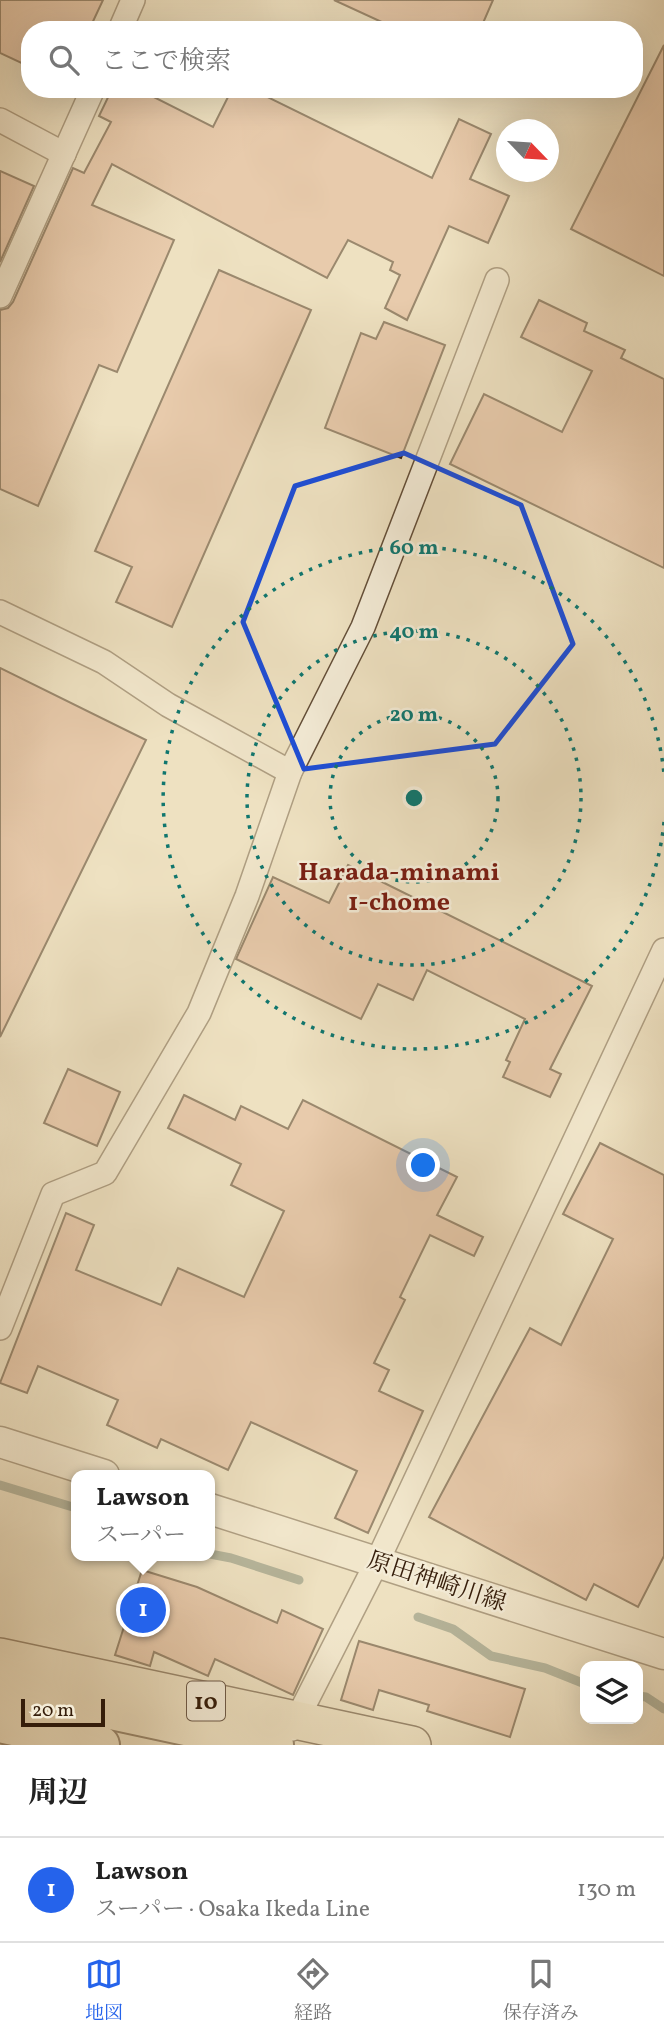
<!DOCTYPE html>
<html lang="ja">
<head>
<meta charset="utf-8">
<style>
	:root { --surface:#fff; --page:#f6f6f6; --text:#222; --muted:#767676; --line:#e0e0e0; --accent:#2563eb }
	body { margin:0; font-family:Vollkorn,"Noto Serif JP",serif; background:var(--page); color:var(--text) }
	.controls { position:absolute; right:21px; bottom:21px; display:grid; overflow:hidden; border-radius:14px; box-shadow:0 7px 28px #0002 }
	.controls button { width:63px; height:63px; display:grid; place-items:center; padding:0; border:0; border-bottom:2px solid var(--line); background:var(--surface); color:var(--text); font:35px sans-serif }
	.compass { position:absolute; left:496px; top:119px; width:63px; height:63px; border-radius:50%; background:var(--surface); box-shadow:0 7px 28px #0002; rotate:115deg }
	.scale { position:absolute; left:21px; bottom:18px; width:84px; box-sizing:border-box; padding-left:7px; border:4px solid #351d0a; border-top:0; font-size:19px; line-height:24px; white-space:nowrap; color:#351d0a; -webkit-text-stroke:5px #f4ecd7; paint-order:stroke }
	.you { position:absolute; left:424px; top:1166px; width:24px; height:24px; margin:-18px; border:5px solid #fff; border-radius:50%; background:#1a73e8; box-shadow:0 0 0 10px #1a73e833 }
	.badge { display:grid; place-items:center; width:46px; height:46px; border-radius:50%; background:var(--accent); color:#fff; font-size:23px; font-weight:700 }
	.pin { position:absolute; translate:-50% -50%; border:4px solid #fff; box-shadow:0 2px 7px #0006 }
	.popup { position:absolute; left:71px; top:1470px; width:144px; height:91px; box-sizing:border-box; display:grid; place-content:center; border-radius:14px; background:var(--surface); filter:drop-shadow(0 2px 5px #0005); font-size:23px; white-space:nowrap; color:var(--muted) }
	.popup b { font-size:26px; color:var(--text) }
	.popup::after { content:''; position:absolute; left:50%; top:100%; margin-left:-14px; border:14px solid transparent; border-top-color:var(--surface) }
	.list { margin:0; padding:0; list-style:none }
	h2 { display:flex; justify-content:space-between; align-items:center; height:91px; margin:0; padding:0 28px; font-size:30px }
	h2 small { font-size:23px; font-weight:400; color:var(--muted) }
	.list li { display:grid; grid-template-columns:46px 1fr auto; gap:21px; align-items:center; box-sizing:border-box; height:105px; padding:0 28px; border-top:2px solid var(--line) }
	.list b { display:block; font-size:26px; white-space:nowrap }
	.list p { margin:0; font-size:23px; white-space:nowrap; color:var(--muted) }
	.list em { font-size:23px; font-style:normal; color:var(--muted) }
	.icon { flex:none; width:38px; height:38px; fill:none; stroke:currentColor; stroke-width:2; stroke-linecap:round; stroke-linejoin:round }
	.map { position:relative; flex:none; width:664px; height:1745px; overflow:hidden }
	.search { position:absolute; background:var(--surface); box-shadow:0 7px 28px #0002; left:21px; right:21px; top:21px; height:77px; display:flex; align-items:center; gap:18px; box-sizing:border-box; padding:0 24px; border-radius:28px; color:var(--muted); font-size:26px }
	.sheet { height:196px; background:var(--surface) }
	nav { display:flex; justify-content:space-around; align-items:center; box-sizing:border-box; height:98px; border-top:2px solid var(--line); background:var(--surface); font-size:19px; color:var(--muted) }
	nav a { display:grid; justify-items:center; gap:4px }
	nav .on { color:var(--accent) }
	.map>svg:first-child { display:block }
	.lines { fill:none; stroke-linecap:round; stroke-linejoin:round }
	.stream { stroke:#717e6e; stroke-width:9 }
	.building { fill:#e0b093; stroke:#351d0a; stroke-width:2 }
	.minor-casing { stroke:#634e38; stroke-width:26 }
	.tertiary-casing { stroke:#634e38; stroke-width:33 }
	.primary-casing { stroke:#351d0a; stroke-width:40 }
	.motorway-casing { stroke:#351d0a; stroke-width:42 }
	.minor { stroke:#f4ecd7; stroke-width:23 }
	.tertiary { stroke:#f4ecd7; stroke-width:30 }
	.primary { stroke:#eee1c1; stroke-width:37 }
	.motorway { stroke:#eee1c1; stroke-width:38 }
	.marked { fill:none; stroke:#1d4ed8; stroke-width:5; stroke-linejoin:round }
	.ring { fill:none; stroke:#0f766e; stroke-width:3.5; stroke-dasharray:3.5 7 }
	.labels { text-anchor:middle; stroke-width:5; stroke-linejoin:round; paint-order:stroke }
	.shield { fill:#f4ecd7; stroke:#6e5b48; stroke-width:2 }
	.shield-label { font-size:23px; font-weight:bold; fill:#351d0a }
	.street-label { font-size:24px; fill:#351d0a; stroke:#f4ecd7 }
	.neighbourhood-label { font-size:26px; font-weight:bold; fill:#7a1f14; stroke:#f4ecd7 }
	.centre { fill:#0f766e; stroke:#f4ecd7; stroke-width:3.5 }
	.ring-label { font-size:21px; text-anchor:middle; font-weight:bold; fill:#0f766e; stroke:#f4ecd7; stroke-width:5; stroke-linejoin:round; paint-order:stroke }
</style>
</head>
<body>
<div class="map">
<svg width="664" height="1745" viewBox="0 0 664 1745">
	<rect width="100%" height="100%" fill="#eee1c1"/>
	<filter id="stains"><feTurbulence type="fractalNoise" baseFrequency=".00286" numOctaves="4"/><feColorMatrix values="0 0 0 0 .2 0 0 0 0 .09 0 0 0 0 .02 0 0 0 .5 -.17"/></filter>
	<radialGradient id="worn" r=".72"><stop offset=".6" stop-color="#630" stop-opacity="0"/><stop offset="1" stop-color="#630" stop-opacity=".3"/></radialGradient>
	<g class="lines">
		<!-- stream -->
		<g class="stream">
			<polyline points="0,1485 76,1508"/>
			<polyline points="210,1554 231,1558 299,1580"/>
			<polyline points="418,1617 453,1629 491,1656 545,1668 585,1684"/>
			<polyline points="638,1696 646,1697 664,1709"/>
		</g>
	</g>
	<!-- building -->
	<g class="building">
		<polygon points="0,0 103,0 89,30 30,30 30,67 0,53"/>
		<polygon points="334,0 493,0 480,30 399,30"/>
		<polygon points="664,45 664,276 571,229"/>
		<polygon points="112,89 138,89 213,127 232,89 251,89 432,178 459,119 491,134 470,179 509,196 488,243 449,226 407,320 385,308 400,275 390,270 393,262 348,240 327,278 112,164 92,205 174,240 117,372 99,365 38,506 0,489 0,310 8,308 13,302 73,168 84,173 111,122 99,116"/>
		<polygon points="0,171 34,186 0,262"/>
		<polygon points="219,270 311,310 172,627 116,602 132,567 95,551"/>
		<polygon points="539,300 587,323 584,331 625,350 621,358 664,379 664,568 450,464 484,394 562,432 592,371 521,337"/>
		<polygon points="384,322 445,345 401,458 325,428 361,333 376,339"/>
		<polygon points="0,668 146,740 0,1037"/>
		<polygon points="348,865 592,986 550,1069 561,1074 550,1097 503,1077 510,1062 506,1060 525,1019 427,970 413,1000 378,984 361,1019 236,959 273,877 329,903"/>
		<polygon points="68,1069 120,1092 97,1146 44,1123"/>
		<polygon points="184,1095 235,1120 241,1106 288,1129 303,1100 457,1177 437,1215 483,1237 474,1256 430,1235 400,1297 405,1300 374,1363 389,1370 379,1391 423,1411 368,1533 335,1518 357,1471 251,1422 228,1470 161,1439 157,1448 107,1425 118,1400 38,1366 27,1393 0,1383 66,1213 94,1225 76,1270 161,1305 178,1268 244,1297 284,1211 231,1185 241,1164 168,1128"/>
		<polygon points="600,1143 664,1175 664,1556 638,1607 594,1584 586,1600 429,1517 530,1328 561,1345 613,1239 563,1214"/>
		<polygon points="142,1570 197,1587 277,1623 282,1610 323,1629 293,1695 215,1659 208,1676 154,1652 150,1666 115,1655"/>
		<polygon points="359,1641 525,1689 510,1737 427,1711 429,1705 379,1690 373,1710 341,1700"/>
	</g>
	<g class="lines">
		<defs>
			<g id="minor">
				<polyline points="120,30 133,0"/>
				<polyline points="0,120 64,154"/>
				<polyline points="0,296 93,89"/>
				<polyline points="0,612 104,662 168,705 290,772"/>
				<polyline points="0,1328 53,1194 105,1173 199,1013 247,896 290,772 363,627 497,280"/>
				<polyline points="292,1729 377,1562 664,950"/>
			</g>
			<g id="tertiary">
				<polyline points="0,1442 104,1475"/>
				<polyline points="210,1509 664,1654"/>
			</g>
			<polyline id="primary" points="0,1657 412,1745"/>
			<g id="motorway">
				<polyline points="0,1686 274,1745"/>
				<polyline points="0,1723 100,1745"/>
			</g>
		</defs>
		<!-- minor casing -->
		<use href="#minor" class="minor-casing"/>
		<!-- tertiary casing -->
		<use href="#tertiary" class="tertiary-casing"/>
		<!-- primary casing -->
		<use href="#primary" class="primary-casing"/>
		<!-- motorway casing -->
		<use href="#motorway" class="motorway-casing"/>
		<!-- minor -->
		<use href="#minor" class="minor"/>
		<!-- tertiary -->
		<use href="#tertiary" class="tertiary"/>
		<!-- primary -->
		<use href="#primary" class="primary"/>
		<!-- motorway -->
		<use href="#motorway" class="motorway"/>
	</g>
	<!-- marked area -->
	<path d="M0 0H664V1745H0ZM404 453 521 505 573 644 495 744 304 769 243 622 295 486Z" fill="#eee1c1" fill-opacity=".55" fill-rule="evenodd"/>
	<path class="marked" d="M404 453 521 505 573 644 495 744 304 769 243 622 295 486Z"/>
	<!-- distance rings -->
	<g class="ring">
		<circle cx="414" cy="798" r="84"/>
		<circle cx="414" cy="798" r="167"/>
		<path d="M664 822A251 251 0 1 1 664 774"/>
	</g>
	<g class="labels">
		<!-- shield labels -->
		<rect class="shield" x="187" y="1681.5" width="38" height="39" rx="5"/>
		<g class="shield-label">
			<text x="206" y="1709">10</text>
		</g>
		<!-- street labels -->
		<g class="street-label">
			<text transform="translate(437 1581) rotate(18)" y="8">原田神崎川線</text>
		</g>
		<!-- neighbourhood labels -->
		<g class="neighbourhood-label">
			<text x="399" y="880">Harada-minami<tspan x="399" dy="30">1-chome</tspan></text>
		</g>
	</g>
	<circle cx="414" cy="798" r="10" class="centre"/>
	<g class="ring-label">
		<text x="414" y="554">60 m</text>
		<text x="414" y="638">40 m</text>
		<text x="414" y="721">20 m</text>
	</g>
	<rect width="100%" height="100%" filter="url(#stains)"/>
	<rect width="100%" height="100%" fill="url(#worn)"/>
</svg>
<div class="controls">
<button><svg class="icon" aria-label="layers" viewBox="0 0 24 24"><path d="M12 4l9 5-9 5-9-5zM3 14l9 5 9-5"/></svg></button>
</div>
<svg class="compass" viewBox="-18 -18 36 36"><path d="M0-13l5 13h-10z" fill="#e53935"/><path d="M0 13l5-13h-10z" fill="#767676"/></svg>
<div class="scale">20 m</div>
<div class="you"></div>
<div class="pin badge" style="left:143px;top:1610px">1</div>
<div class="popup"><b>Lawson</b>スーパー</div>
<div class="search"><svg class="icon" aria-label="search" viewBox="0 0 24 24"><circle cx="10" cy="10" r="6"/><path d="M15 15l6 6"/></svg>ここで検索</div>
</div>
<section class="sheet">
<h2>周辺<small></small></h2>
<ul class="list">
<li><span class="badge">1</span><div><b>Lawson</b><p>スーパー · Osaka Ikeda Line</p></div><em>130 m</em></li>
</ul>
</section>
<nav>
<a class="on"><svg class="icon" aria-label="map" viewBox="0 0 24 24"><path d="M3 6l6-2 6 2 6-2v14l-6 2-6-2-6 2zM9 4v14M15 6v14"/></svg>地図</a>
<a><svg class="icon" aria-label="directions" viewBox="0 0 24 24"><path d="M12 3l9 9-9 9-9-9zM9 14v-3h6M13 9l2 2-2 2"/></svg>経路</a>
<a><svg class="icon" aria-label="saved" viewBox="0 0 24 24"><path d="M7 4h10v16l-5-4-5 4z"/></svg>保存済み</a>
</nav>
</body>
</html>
